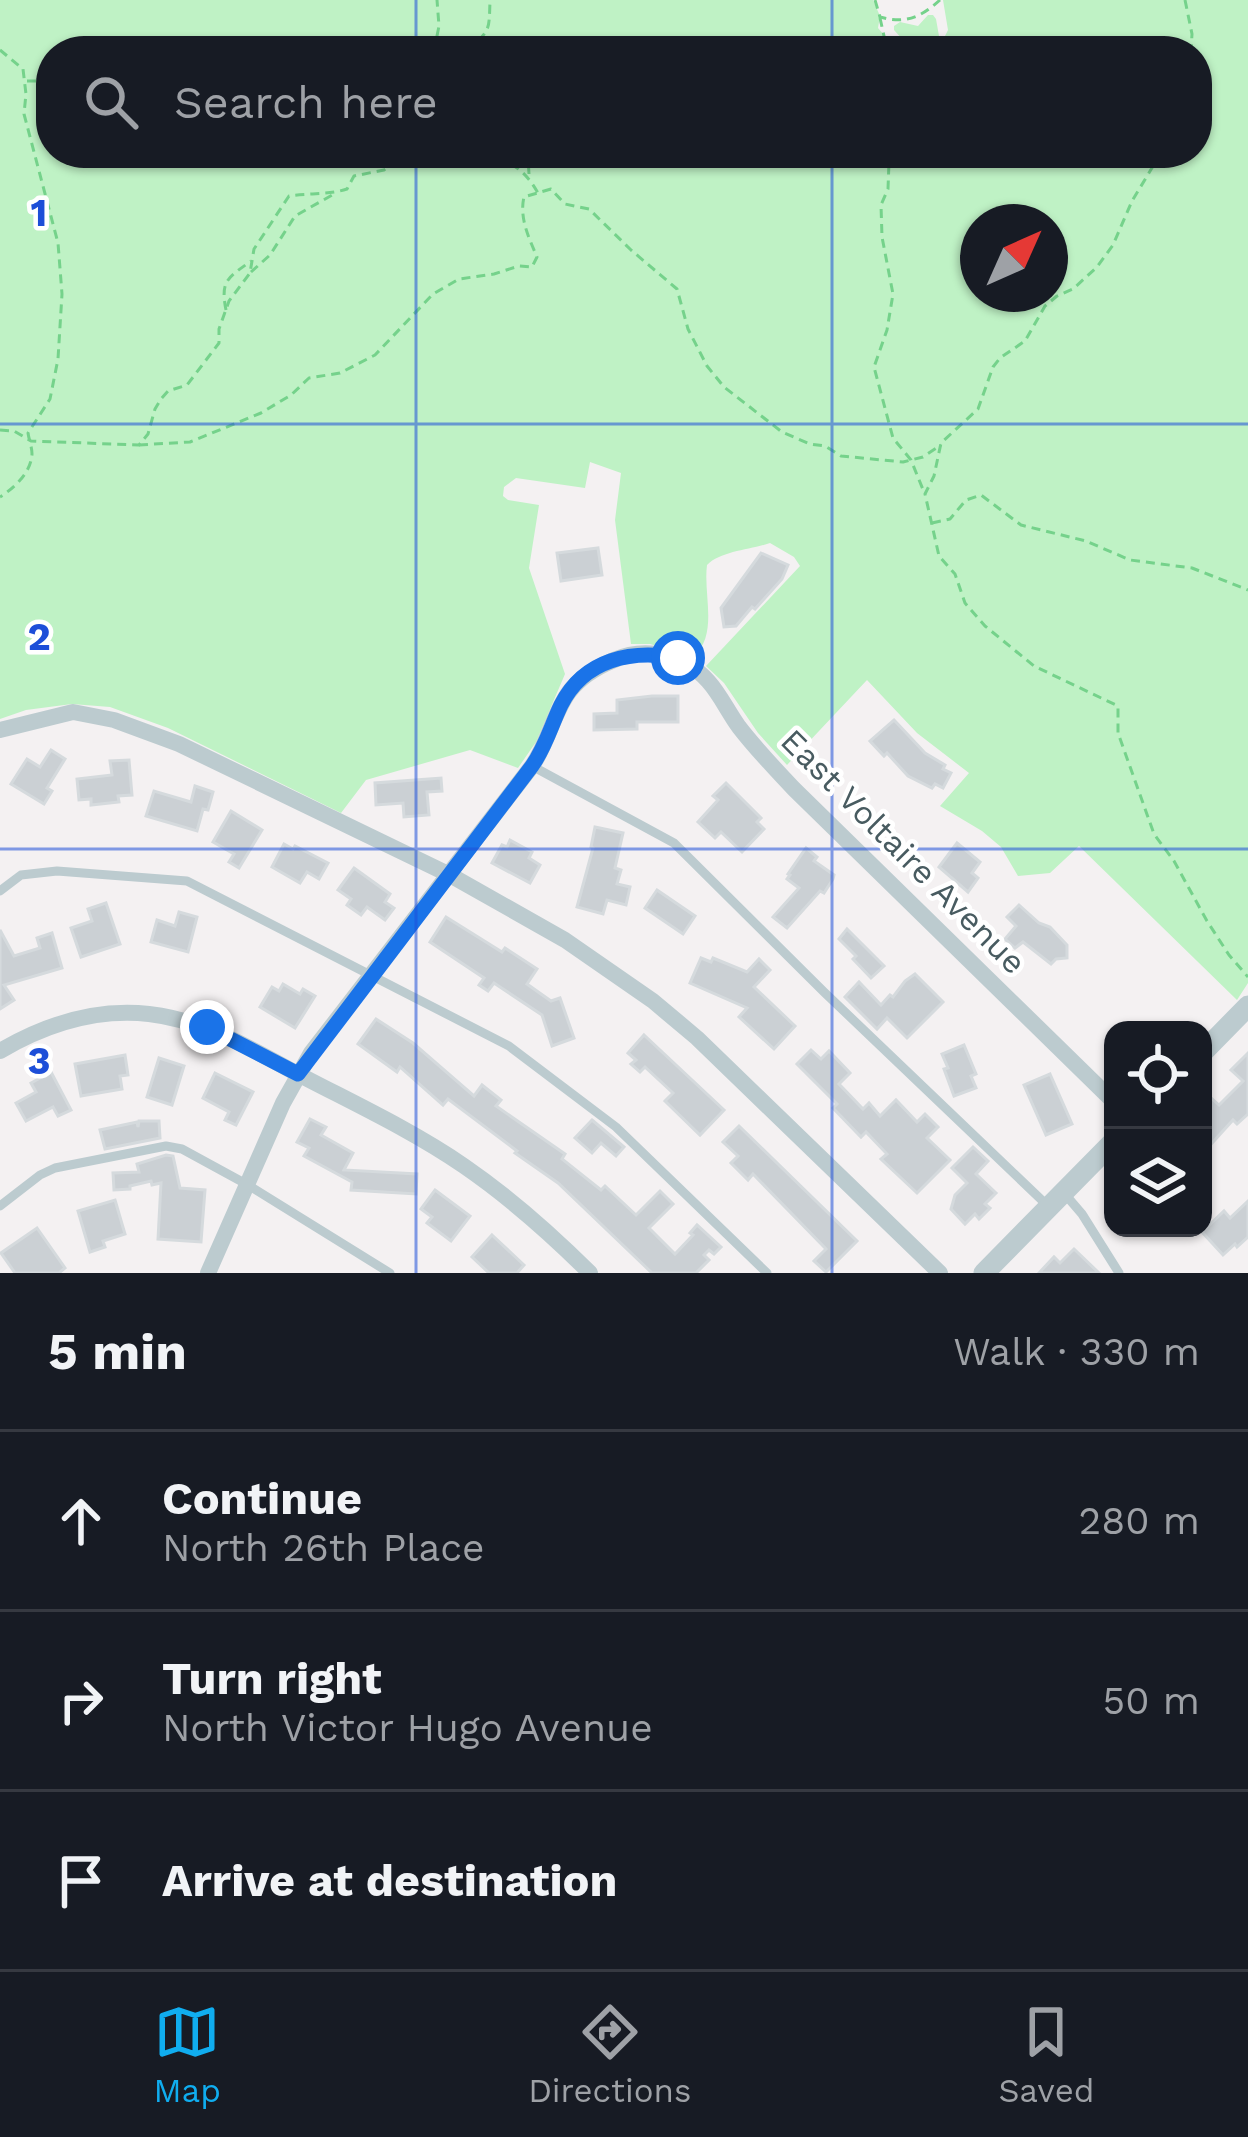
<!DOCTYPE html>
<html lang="en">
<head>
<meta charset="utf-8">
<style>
	:root { --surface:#171b24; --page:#20242c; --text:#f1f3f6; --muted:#9ea1a6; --line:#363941; --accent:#10adef }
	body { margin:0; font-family:"Work Sans",sans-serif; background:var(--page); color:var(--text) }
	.controls { position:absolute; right:36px; bottom:36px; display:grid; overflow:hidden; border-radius:24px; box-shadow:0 3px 9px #0004 }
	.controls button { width:108px; height:108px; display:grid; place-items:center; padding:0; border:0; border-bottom:3px solid var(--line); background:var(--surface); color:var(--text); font:60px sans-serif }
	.compass { position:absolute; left:960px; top:204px; width:108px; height:108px; border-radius:50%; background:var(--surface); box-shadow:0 3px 9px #0004; rotate:45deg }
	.stop { position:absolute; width:36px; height:36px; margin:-27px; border:9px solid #1a73e8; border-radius:50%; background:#fff }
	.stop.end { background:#1a73e8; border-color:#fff; box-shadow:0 3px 12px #0008 }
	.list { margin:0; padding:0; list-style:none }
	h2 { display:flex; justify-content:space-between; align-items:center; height:156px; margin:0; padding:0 48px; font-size:51px }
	h2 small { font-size:39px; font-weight:400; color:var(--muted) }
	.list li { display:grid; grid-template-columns:78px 1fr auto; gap:36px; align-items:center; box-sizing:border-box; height:180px; padding:0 48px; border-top:3px solid var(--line) }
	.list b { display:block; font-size:45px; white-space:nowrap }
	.list p { margin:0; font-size:39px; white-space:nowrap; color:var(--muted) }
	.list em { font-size:39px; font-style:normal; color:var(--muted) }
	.icon { flex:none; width:66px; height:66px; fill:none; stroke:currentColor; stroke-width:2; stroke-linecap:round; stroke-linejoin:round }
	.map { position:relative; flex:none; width:1248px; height:1273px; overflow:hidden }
	.search { position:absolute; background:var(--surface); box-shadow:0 3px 9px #0004; left:36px; right:36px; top:36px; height:132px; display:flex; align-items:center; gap:30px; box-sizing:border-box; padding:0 42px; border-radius:48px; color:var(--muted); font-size:45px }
	.sheet { height:696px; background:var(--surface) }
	nav { display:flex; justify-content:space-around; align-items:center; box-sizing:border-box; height:168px; border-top:3px solid var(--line); background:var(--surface); font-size:33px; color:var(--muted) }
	nav a { display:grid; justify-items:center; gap:6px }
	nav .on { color:var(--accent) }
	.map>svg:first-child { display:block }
	.green { fill:#bff2c5; fill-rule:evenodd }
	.building { fill:#cbd0d4; stroke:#d5dadd; stroke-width:3 }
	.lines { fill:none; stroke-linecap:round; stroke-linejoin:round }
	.path { stroke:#75d28b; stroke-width:3; stroke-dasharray:9 6; stroke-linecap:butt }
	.service { stroke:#bccbcf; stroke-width:9 }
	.minor { stroke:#bccbcf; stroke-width:16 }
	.tertiary { stroke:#bccbcf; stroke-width:21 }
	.route { stroke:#1a73e8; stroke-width:15 }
	.grid { fill:none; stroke:#1d4ed8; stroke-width:3; stroke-opacity:0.55 }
	.labels { text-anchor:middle; stroke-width:9; stroke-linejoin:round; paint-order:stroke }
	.street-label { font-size:33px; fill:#485b60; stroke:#fff }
	.grid-label { font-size:39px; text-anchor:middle; font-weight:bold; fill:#1d4ed8; stroke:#fff; stroke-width:9; stroke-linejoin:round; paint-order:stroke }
</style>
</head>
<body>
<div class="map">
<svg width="1248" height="1273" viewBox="0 0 1248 1273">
	<rect width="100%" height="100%" fill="#f4f1f2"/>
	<!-- green -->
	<path class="green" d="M0 0H873L880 16 878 28 898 51H51V153H1197V51H913L894 30V26L900 22 918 26 928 15H933L936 19 939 36H945L948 30 943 0H1248V983L1237 1000 1079 846 1050 873 1018 876 1001 847 982 831 940 806 969 773 917 733 867 680 787 765 758 733 724 683 706 666 800 566 794 557 770 543C750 550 721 551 707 565 703 595 719 635 693 657L650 644H631L615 520 621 473 590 462 585 488 516 478 504 487 503 496 508 500 539 505 529 568 565 674 536 742 518 768 470 750 366 780 341 813 168 728 110 707 72 704 26 710 0 719ZM978 222H1050V294H978Z"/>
	<!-- building -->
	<g class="building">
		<polygon points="598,548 602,575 561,581 557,553"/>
		<polygon points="761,553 788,565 782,579 755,609 752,607 736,626 724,627 721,608"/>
		<polygon points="652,696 678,696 678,722 637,722 637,729 594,730 594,714 617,713 617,700"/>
		<polygon points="894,720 925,753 945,765 943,769 951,773 943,788 935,784 932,788 908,776 887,753 884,756 870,741"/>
		<polygon points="51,750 65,759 47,788 52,791 44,804 11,784 27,759 40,767"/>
		<polygon points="129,760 132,795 118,796 119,802 91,805 91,799 79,800 77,779 112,775 110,761"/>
		<polygon points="441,778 442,791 427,792 429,815 404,817 403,803 376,805 375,783"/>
		<polygon points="726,783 761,818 757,822 764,829 742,852 721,832 715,838 698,822 718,800 713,796"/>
		<polygon points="195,786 213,792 208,810 203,809 197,831 146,816 154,791 191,802"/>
		<polygon points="231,811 262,830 239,868 229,862 234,854 213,842"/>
		<polygon points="595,827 623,833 615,868 621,870 617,884 630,887 626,905 607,900 603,914 577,907 593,848 591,847"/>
		<polygon points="510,840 532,852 529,858 540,865 530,883 492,863 502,845 507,847"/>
		<polygon points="957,843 980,862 972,873 978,878 968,892 939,867"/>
		<polygon points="284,844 293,849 295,846 328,863 319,879 307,872 300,883 272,867"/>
		<polygon points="806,848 817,857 814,861 834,875 833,879 824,893 820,891 787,928 773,917 799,888 787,879 790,875 788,874"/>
		<polygon points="354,868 390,894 385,902 394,908 385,920 367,907 361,915 347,905 351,899 338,890"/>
		<polygon points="657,890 695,916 683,934 645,908"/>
		<polygon points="106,903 120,944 81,957 71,928 92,921 88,909"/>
		<polygon points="1019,905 1039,923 1050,927 1067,945 1067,958 1056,959 1051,964 1023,942 1015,948 1005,939 1016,926 1007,917"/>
		<polygon points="179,912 197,917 188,952 151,942 157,920 175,926"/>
		<polygon points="446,917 502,952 505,948 537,969 527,984 551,1001 560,998 574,1038 552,1046 542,1015 494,983 488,991 479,985 484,978 430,942"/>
		<polygon points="847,929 884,966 871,978 853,959 856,956 839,939"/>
		<polygon points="0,930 14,956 40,948 37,938 52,933 62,968 4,985 14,1000 0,1009"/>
		<polygon points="701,958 711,962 713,958 747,972 759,959 770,970 754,987 795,1026 774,1049 739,1017 747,1008 690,983"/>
		<polygon points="915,974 943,1002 907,1038 887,1018 877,1029 845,997 859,982 881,1005 890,995 893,997 905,981"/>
		<polygon points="283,984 300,994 303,989 315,996 295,1028 260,1007 272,987 279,991"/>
		<polygon points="376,1019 413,1043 474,1096 482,1085 501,1100 496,1106 565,1154 562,1159 601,1190 605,1186 636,1215 660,1191 673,1204 649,1228 675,1254 693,1235 690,1233 697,1225 721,1247 714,1254 709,1250 704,1255 709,1260 696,1273 652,1273 558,1183 515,1153 517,1151 448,1099 443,1105 400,1067 397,1072 358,1044"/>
		<polygon points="644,1035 724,1110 700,1135 665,1101 673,1093 645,1067 640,1072 631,1064 636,1060 628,1053"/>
		<polygon points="964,1045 976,1074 971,1076 976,1088 954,1096 944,1069 948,1068 942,1054"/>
		<polygon points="811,1050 821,1059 829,1051 850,1073 839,1084 863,1109 869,1103 880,1116 896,1100 917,1122 925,1114 938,1127 927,1138 950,1160 917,1193 881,1159 887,1154 866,1132 861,1137 833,1108 837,1104 797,1064"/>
		<polygon points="1248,1053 1248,1114 1237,1124 1233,1120 1203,1153 1203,1104 1210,1097 1219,1105 1243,1081 1231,1070"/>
		<polygon points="125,1055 128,1075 120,1076 122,1089 81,1096 75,1064"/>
		<polygon points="159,1058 184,1066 172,1105 147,1097"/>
		<polygon points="51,1072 71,1110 58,1116 53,1107 26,1121 16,1103 36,1092 31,1083"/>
		<polygon points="215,1073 253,1092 236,1125 225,1120 229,1112 203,1098"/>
		<polygon points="1050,1074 1072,1124 1046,1135 1024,1085"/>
		<polygon points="310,1119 326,1127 321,1135 353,1153 344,1170 417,1174 416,1194 351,1190 352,1182 304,1156 309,1148 297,1142"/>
		<polygon points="592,1120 624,1147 616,1156 601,1143 592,1153 575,1138"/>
		<polygon points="139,1121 159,1121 160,1138 105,1149 100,1130 137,1122 138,1127"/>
		<polygon points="739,1126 857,1241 826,1272 814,1261 826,1249 753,1174 748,1180 731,1163 738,1156 723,1142"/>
		<polygon points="973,1147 988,1161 976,1174 996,1193 985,1204 990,1208 979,1219 975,1214 965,1224 951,1209 955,1195 967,1183 952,1168"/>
		<polygon points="166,1155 173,1156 180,1188 205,1190 201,1242 158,1239 161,1183 152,1185 151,1181 130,1186 130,1189 114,1190 113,1173 139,1172 137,1164"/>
		<polygon points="435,1190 470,1216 451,1241 427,1223 432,1217 421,1209"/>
		<polygon points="115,1200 125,1234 103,1241 105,1247 90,1252 78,1211"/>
		<polygon points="1248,1201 1248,1237 1237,1247 1235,1244 1223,1255 1202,1232 1224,1211 1230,1218"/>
		<polygon points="37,1228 65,1268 59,1273 15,1273 1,1253"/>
		<polygon points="492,1235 524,1265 517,1273 489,1273 472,1257"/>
		<polygon points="1074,1249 1099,1273 1039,1273 1054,1257 1060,1263"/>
	</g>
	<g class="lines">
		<!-- path -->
		<g class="path">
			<path d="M875 0 880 17C905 24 920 18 940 0"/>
			<polyline points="1185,0 1192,34 1191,51"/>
			<polyline points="880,18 884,36 881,51"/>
			<path d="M0 50 23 69 26 94 24 114 58 243 62 294 58 359 50 399 28 433C29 440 32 447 32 454 31 473 14 488 0 497"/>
			<polyline points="434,51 439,26 437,0"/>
			<path d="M468 51C490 28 489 34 490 0"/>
			<polyline points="27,81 51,81"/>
			<path d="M468 153C479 160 484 159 497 160 517 163 529 177 538 193"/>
			<polyline points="524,153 528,158 529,174"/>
			<polyline points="890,153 886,157 889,162 888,189 881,205 882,237 893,294 887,330 874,367 893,438 911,460 924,492"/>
			<polyline points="1161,153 1132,201 1113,245 1097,267 1073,289 1057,296 1045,306 1025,341 1000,358 993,367 978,409 941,443 934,476 925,494 939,556 955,574 965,603 985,626 1034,666 1118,706 1118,733 1154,834 1174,861 1207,921 1229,955 1248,977"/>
			<polyline points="251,272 270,255 295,216 334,194"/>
			<path d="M226 310C220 280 228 278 251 261"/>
			<path d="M0 430 14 431 31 441 139 445 148 434 155 409 161 399 168 391 187 385 219 343V329L229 301 250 273 254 249 289 196C308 193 329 195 347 189L354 176 384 170 391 165 393 153"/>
			<path d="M139 445 190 442 261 413 291 395 309 378 340 373 375 355 433 294 459 279 494 274 519 266 532 267 537 257C529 238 519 218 524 197L551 189 565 204 589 209 631 250 677 289 688 329 707 366 724 387 782 432 810 444 825 446 841 456 903 462 923 457 941 445"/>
			<polyline points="932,523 950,519 966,500 981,495 1021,525 1086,541 1130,560 1192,568 1248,590"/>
		</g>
		<!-- service -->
		<g class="service">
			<polyline points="532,766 674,843 824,992 1049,1207"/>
			<polyline points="0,891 21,875 57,871 187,881 509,1046 616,1127 767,1273"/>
			<polyline points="1064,1193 1082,1214 1119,1273"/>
			<polyline points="0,1206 40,1175 55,1168 166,1146 182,1149 248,1185 390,1273"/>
		</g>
		<!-- minor -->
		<g class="minor">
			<polyline points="0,730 73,712 114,720 179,744 450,875 565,940 653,1001 697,1038 940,1273"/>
			<path d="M0 1051C46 1024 95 1008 149 1014 203 1020 248 1047 294 1072 351 1102 410 1129 464 1166 509 1197 551 1234 590 1273"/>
			<path d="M208 1273 283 1103 311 1053 532 766C548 743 553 714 569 692 581 676 597 667 614 660 646 646 685 655 708 681 720 694 728 712 739 727 756 749 775 769 794 789L1113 1101"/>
		</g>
		<!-- tertiary -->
		<g class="tertiary">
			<polyline points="1203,1052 1248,1006"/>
			<polyline points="984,1273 1113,1142"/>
		</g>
	</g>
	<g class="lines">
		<!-- route -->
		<path class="route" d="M207 1027 298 1074 532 766C546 746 551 726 561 705 584 659 632 649 678 658"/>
	</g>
	<!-- grid -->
	<path class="grid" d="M416 0V51M832 0V51M416 153V1273M832 153V1273M0 424H1248M0 849H1248"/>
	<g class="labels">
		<!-- street labels -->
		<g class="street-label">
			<text transform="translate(904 851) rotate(45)" y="12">East Voltaire Avenue</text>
		</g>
	</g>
	<g class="grid-label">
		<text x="39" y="226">1</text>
		<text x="39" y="650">2</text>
		<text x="39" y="1074">3</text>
	</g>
</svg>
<div class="controls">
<button><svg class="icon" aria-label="locate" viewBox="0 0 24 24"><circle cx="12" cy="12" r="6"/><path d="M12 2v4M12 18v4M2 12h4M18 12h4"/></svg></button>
<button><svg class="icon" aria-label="layers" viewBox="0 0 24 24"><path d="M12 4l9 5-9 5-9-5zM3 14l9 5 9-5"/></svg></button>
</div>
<svg class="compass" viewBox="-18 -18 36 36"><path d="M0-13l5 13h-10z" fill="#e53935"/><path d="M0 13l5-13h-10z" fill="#9ea1a6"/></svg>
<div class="stop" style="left:678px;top:658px"></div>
<div class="stop end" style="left:207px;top:1027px"></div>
<div class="search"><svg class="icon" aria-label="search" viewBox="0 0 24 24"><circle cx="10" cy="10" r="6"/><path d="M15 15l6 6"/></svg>Search here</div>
</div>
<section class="sheet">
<h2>5 min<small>Walk · 330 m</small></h2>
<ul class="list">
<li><svg class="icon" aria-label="ahead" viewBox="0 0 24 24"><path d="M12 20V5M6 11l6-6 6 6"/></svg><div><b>Continue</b><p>North 26th Place</p></div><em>280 m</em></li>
<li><svg class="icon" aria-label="right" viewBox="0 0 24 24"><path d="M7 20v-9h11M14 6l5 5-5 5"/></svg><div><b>Turn right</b><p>North Victor Hugo Avenue</p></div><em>50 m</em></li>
<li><svg class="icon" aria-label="arrive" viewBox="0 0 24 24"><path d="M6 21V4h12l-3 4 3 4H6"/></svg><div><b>Arrive at destination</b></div></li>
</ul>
</section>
<nav>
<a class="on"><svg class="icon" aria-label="map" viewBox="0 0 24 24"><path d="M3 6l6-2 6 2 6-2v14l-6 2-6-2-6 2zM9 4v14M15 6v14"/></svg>Map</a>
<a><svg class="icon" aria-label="directions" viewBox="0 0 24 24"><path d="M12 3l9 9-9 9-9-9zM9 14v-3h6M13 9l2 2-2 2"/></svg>Directions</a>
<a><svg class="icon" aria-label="saved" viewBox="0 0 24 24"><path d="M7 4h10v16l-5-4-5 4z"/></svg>Saved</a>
</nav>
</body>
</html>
